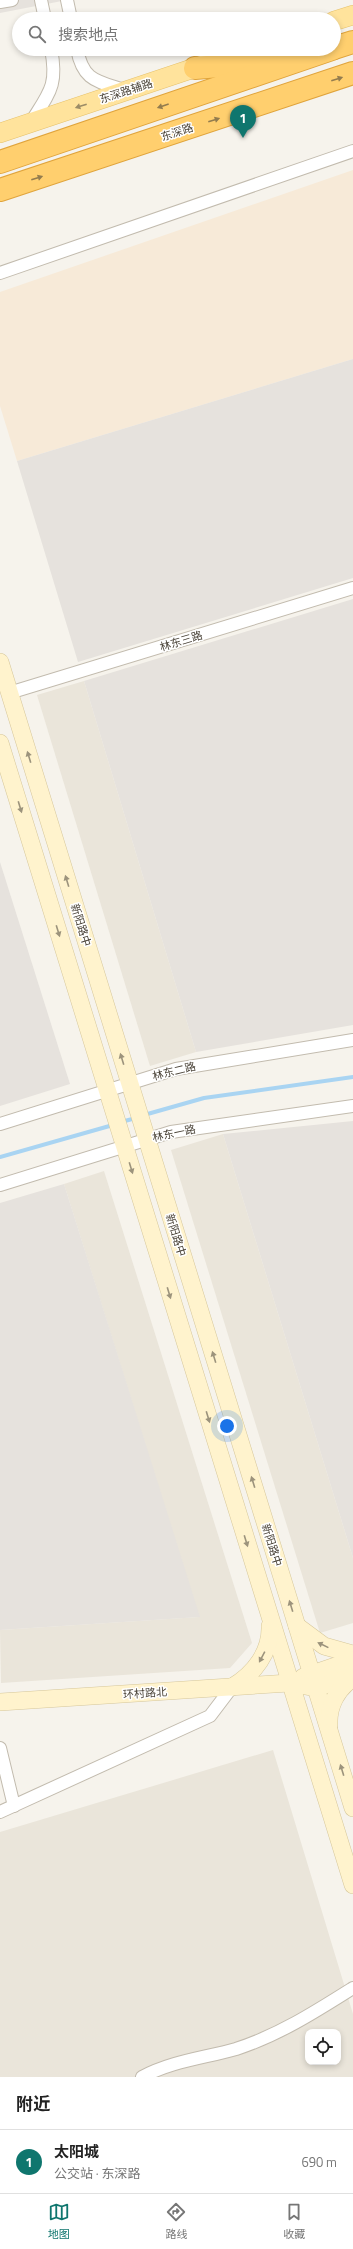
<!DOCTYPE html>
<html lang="zh">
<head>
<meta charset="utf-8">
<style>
	:root { --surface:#fff; --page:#f2f2f2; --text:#222; --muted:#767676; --line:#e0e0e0; --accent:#0f766e }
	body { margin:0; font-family:"Titillium Web","Noto Sans SC",sans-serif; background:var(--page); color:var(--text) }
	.controls { position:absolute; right:12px; bottom:12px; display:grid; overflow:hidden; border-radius:8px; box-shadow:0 2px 6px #0003 }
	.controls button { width:36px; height:36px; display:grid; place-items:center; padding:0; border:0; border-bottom:1px solid var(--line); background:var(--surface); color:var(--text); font:20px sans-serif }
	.you { position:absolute; left:227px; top:1426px; width:14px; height:14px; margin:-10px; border:3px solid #fff; border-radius:50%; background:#1a73e8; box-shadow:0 0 0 6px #1a73e833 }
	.badge { display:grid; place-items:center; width:26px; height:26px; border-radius:50%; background:var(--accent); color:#fff; font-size:13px; font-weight:700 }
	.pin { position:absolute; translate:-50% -33px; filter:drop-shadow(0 1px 2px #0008) }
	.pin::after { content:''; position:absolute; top:21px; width:14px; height:12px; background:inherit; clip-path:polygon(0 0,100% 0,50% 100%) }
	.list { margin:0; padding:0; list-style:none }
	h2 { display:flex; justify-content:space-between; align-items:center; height:52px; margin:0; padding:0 16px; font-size:17px }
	h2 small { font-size:13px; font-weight:400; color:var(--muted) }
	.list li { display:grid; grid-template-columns:26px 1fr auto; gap:12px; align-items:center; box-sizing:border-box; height:64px; padding:0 16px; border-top:1px solid var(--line) }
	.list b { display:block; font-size:15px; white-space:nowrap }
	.list p { margin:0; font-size:13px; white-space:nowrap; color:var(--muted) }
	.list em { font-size:13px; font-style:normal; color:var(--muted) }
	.icon { flex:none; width:22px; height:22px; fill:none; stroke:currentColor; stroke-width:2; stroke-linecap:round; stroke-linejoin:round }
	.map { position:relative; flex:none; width:353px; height:2077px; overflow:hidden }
	.search { position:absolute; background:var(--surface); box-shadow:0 2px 6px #0003; left:12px; right:12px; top:12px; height:44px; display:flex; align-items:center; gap:10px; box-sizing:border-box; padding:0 14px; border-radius:22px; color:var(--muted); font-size:15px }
	.sheet { height:116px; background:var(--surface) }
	nav { display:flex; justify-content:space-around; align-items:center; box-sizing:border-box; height:56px; border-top:1px solid var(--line); background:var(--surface); font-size:11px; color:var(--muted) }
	nav a { display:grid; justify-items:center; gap:2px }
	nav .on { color:var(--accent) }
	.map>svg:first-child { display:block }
	.residential { fill:#eae5da; fill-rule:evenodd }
	.commercial { fill:#f7ead8 }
	.industrial { fill:#e6e2dd }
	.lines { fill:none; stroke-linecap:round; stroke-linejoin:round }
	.stream { stroke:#a9d4f2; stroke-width:4 }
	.street-casing { stroke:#c2bbae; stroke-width:14 }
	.secondary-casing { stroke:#d6c79b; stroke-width:18 }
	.primary-casing { stroke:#e6c16a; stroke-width:20 }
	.highway-casing { stroke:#e0a43c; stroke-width:24 }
	.street { stroke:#fff; stroke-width:12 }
	.secondary { stroke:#fff3cd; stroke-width:17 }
	.primary { stroke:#ffe39c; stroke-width:19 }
	.highway { stroke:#ffcf6e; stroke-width:22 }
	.oneway { fill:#937c4e }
	.oneway2 { fill:#9c8c66 }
	.oneway3 { fill:#9c937c }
	.labels { text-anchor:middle; stroke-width:3; stroke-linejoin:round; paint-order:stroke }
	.street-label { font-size:11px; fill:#4b4439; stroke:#fff }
</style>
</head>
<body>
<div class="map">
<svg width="353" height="2077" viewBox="0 0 353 2077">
	<rect width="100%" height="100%" fill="#f6f3ec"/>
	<!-- residential -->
	<g class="residential">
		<polygon points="84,681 196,1052 150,1066 37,695"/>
		<polygon points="223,1134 353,1558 353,1623 320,1633 171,1150"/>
		<polygon points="104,1171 252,1643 230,1668 1,1683 0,1630 199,1617 64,1184"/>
		<path d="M273 1750 353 2014V2077H0V1832ZM308 2032H338V2062H308Z"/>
	</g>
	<!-- commercial -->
	<polygon class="commercial" points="353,170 353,359 17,461 0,406 0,292"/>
	<!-- industrial -->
	<g class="industrial">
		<polygon points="0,0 67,0 0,13"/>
		<polygon points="353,359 353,578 78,662 17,461"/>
		<polygon points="353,599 353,1025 196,1052 84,681"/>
		<polygon points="0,862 70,1084 0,1106"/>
		<polygon points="353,1121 353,1558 223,1134"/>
		<polygon points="64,1184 200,1617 0,1630 0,1203"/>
	</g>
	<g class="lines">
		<!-- stream -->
		<g class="stream">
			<polyline points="144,1115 204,1098 353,1077"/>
			<polyline points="121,1122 136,1118"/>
			<polyline points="0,1157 113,1125"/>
		</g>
		<defs>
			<g id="street">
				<polyline points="41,0 45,19"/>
				<polyline points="67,0 71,19"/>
				<polyline points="0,2 12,0"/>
				<path d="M77 49C83 82 98 81 127 91"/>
				<path d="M31 122C50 92 58 85 51 49"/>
				<polyline points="0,273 353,151"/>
				<polyline points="9,693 353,588"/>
				<polyline points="0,1124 176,1069 353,1040"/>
				<polyline points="0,1185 171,1132 353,1106"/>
				<polyline points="0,1748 14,1806"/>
				<polyline points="0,1812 210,1716 232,1687"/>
				<path d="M142 2077C172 2061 204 2058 236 2049 279 2035 315 2012 353 1988"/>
			</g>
			<g id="secondary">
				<polyline points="0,662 353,1808"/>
				<polyline points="0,743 353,1885"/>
				<polyline points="297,1626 324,1646 353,1654"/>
				<polyline points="303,1677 353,1660"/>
				<path d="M232 1687C254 1674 271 1652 270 1626"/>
				<polyline points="0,1702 289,1683 316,1688 353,1676"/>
				<path d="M329 1725C328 1706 337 1689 353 1678"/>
			</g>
			<g id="primary">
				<polyline points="334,21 353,15"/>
				<polyline points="0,133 251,49"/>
			</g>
			<g id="highway">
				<polyline points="334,48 353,42"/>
				<polyline points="195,68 268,62"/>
				<polyline points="0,162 332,49"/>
				<polyline points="0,190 353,73"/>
			</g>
		</defs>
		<!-- street casing -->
		<use href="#street" class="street-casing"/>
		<!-- secondary casing -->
		<use href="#secondary" class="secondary-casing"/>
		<!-- primary casing -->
		<use href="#primary" class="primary-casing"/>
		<!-- highway casing -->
		<use href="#highway" class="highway-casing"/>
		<!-- street -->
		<use href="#street" class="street"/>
		<!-- secondary -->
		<use href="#secondary" class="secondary"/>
		<!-- primary -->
		<use href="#primary" class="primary"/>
		<!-- highway -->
		<use href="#highway" class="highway"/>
	</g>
	<!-- one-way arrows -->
	<defs><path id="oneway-solid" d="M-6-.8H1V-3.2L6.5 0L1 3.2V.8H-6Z"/></defs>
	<g class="oneway">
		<use href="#oneway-solid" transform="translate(337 79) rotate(-18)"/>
		<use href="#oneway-solid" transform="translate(163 106) rotate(161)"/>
		<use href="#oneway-solid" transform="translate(214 120) rotate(-18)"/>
		<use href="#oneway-solid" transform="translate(37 178) rotate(-18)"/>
	</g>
	<use class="oneway2" href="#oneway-solid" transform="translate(81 106) rotate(162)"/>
	<g class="oneway3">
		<use href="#oneway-solid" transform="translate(29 757) rotate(-107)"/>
		<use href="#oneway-solid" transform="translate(20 807) rotate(73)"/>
		<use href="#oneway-solid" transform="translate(67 881) rotate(-107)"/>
		<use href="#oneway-solid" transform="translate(58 931) rotate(73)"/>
		<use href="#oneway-solid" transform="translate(122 1059) rotate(-107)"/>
		<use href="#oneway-solid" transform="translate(131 1168) rotate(73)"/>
		<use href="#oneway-solid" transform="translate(169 1293) rotate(73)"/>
		<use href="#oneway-solid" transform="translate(214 1357) rotate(-107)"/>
		<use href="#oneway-solid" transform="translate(208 1417) rotate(73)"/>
		<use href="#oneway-solid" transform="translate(253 1482) rotate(-107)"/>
		<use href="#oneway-solid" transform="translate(246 1541) rotate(73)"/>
		<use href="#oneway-solid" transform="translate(291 1606) rotate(-107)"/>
		<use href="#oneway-solid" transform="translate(323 1645) rotate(-154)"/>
		<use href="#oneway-solid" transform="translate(262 1657) rotate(118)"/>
		<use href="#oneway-solid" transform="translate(342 1770) rotate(-107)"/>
	</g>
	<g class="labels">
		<!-- street labels -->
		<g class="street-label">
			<text transform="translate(126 91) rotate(-18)" y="4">东深路辅路</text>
			<text transform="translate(177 132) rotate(-18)" y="4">东深路</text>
			<text transform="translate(181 641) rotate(-17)" y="4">林东三路</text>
			<text transform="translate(81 925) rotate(73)" y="4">新阳路中</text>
			<text transform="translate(174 1071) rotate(-14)" y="4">林东二路</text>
			<text transform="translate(174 1133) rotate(-12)" y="4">林东一路</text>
			<text transform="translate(176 1235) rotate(73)" y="4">新阳路中</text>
			<text transform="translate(272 1545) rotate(73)" y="4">新阳路中</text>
			<text transform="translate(145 1693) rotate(-4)" y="4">环村路北</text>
		</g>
	</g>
</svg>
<div class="controls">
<button><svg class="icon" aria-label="locate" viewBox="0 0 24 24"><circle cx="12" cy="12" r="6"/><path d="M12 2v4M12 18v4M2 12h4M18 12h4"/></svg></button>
</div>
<div class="you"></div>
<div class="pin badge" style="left:243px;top:138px">1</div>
<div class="search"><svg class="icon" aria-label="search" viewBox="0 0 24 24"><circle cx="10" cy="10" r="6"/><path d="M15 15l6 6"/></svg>搜索地点</div>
</div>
<section class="sheet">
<h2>附近<small></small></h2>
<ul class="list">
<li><span class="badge">1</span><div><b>太阳城</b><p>公交站 · 东深路</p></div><em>690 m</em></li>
</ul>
</section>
<nav>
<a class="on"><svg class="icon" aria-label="map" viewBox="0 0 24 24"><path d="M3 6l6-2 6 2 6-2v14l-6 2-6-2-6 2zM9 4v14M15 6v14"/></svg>地图</a>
<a><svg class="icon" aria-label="directions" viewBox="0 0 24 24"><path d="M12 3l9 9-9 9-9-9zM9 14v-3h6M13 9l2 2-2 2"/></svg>路线</a>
<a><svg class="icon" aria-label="saved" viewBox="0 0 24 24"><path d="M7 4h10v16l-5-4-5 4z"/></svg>收藏</a>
</nav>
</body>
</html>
